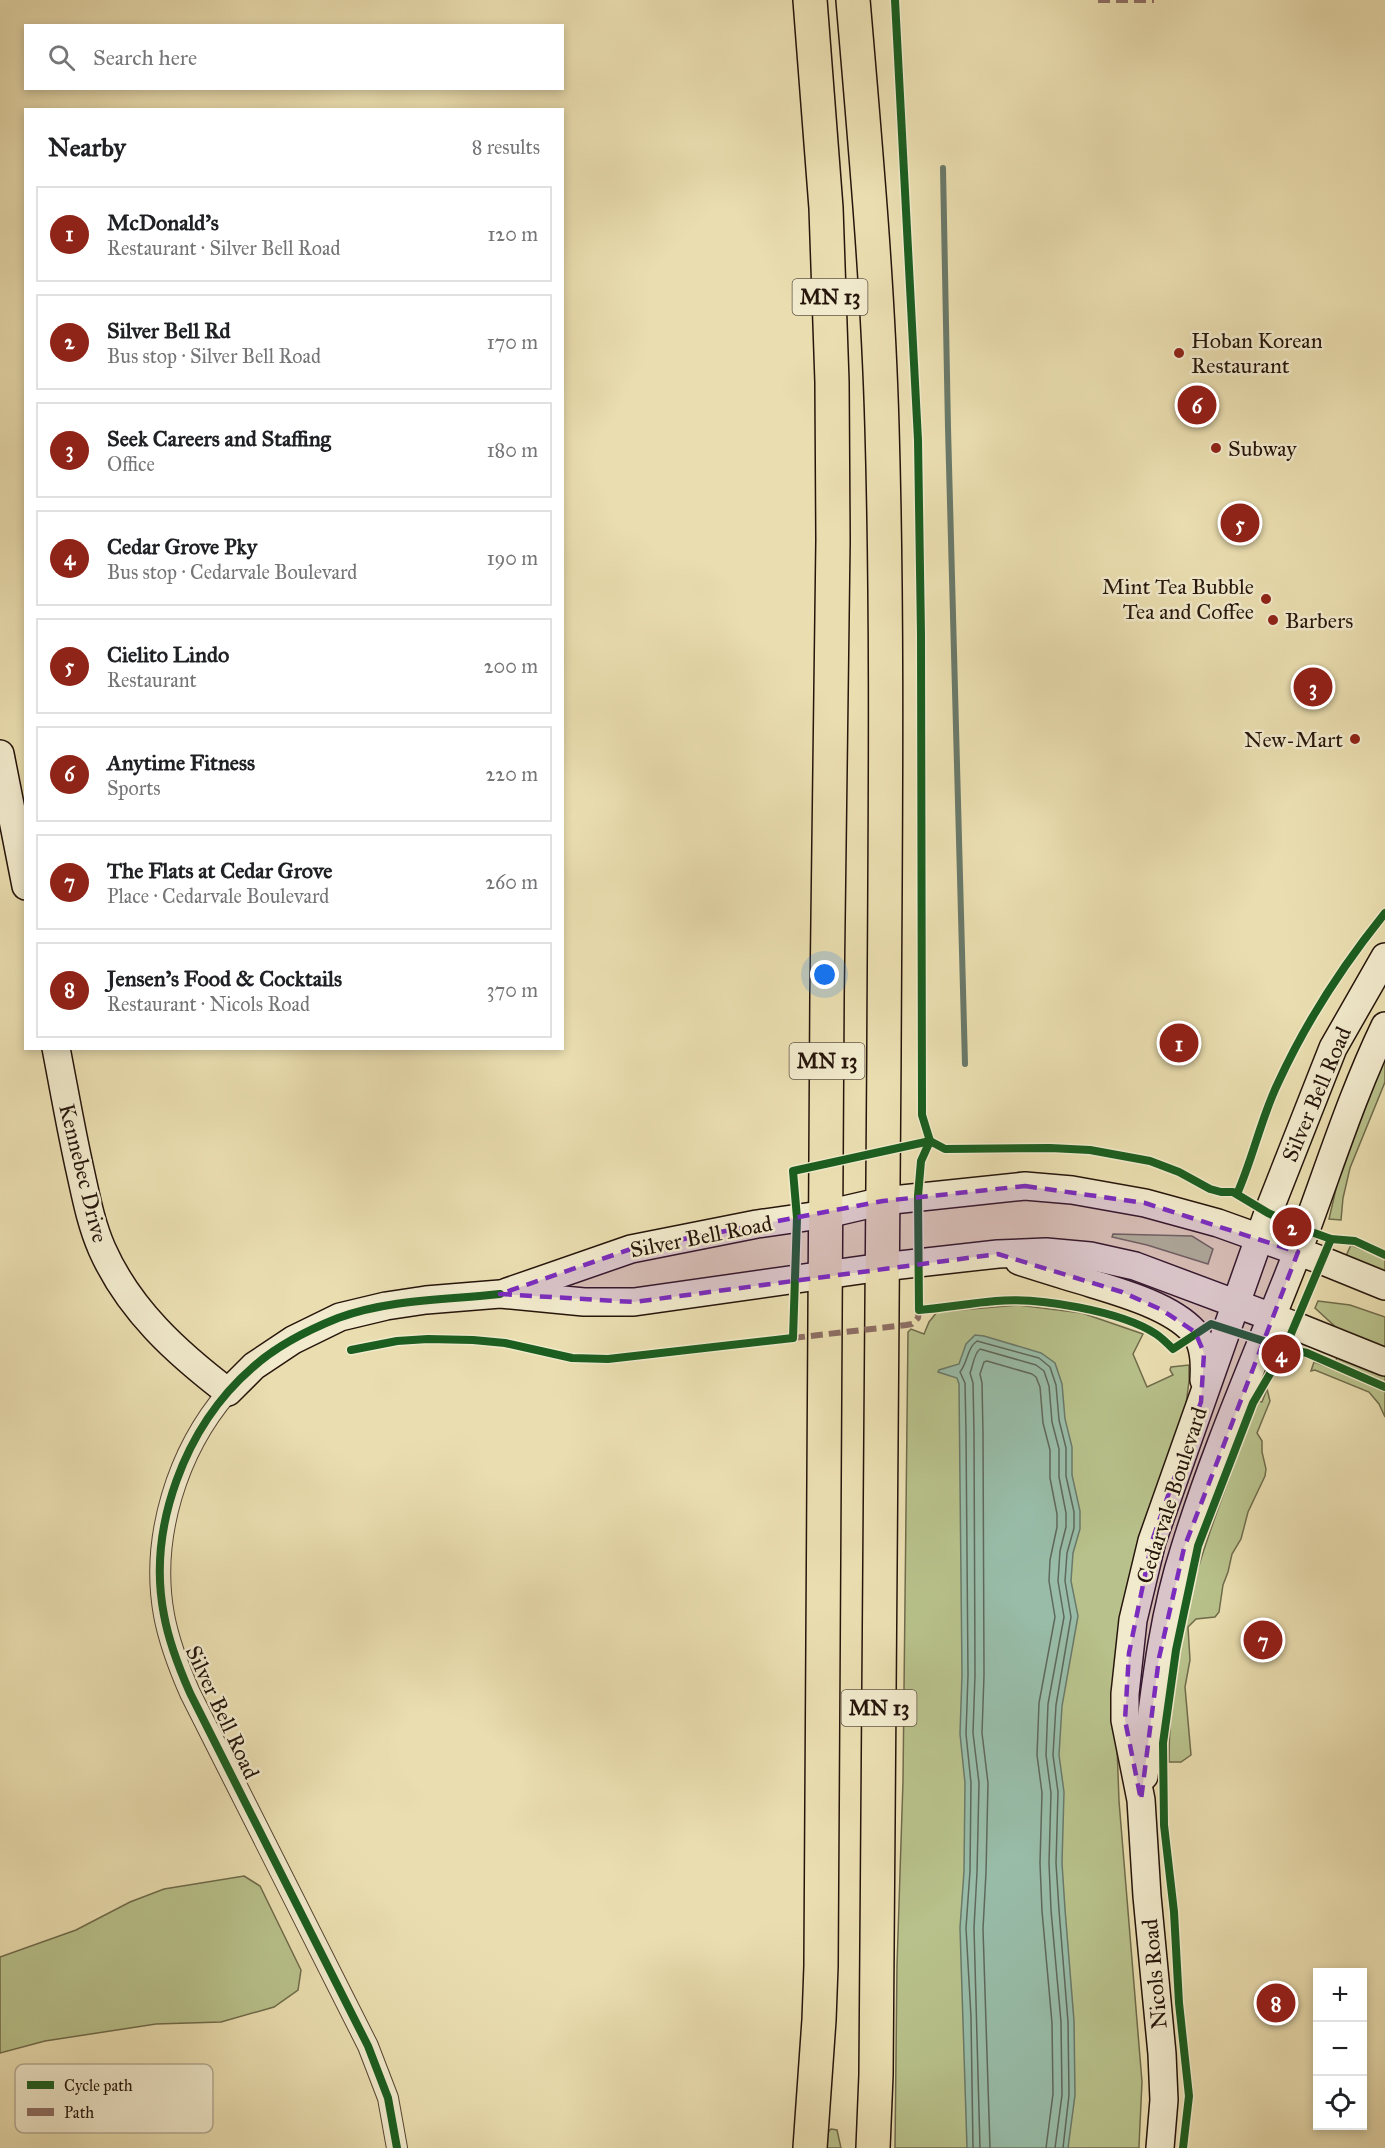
<!DOCTYPE html>
<html lang="en">
<head>
<meta charset="utf-8">
<style>
	:root { --surface:#fff; --page:#f2f2f2; --text:#202124; --muted:#757577; --line:#e0e0e0; --accent:#8f2418 }
	body { margin:0; font-family:"IM FELL Great Primer",serif; background:var(--page); color:var(--text) }
	.controls { position:absolute; right:18px; bottom:18px; display:grid; overflow:hidden; border-radius:0px; box-shadow:0 3px 9px #0003 }
	.controls button { width:54px; height:54px; display:grid; place-items:center; padding:0; border:0; border-bottom:2px solid var(--line); background:var(--surface); color:var(--text); font:30px sans-serif }
	.you { position:absolute; left:825px; top:975px; width:21px; height:21px; margin:-15px; border:4px solid #fff; border-radius:50%; background:#1a73e8; box-shadow:0 0 0 9px #1a73e833 }
	.badge { display:grid; place-items:center; width:39px; height:39px; border-radius:50%; background:var(--accent); color:#fff; font-size:20px; font-weight:700 }
	.pin { position:absolute; translate:-50% -50%; border:3px solid #fff; box-shadow:0 2px 6px #0006 }
	.list { margin:0; padding:0; list-style:none }
	h2 { display:flex; justify-content:space-between; align-items:center; height:78px; margin:0; padding:0 24px; font-size:26px }
	h2 small { font-size:20px; font-weight:400; color:var(--muted) }
	.list li { display:grid; grid-template-columns:39px 1fr auto; gap:18px; align-items:center; box-sizing:border-box; height:96px; margin:0 12px 12px; padding:0 12px; border:2px solid var(--line); border-radius:0px }
	.list b { display:block; font-size:22px; white-space:nowrap }
	.list p { margin:0; font-size:20px; white-space:nowrap; color:var(--muted) }
	.list em { font-size:20px; font-style:normal; color:var(--muted) }
	.icon { flex:none; width:33px; height:33px; fill:none; stroke:currentColor; stroke-width:2; stroke-linecap:round; stroke-linejoin:round }
	.map { position:relative; flex:none; width:1385px; height:2148px; overflow:hidden }
	.search { position:absolute; background:var(--surface); box-shadow:0 3px 9px #0003; left:24px; top:24px; width:540px; height:66px; display:flex; align-items:center; gap:15px; box-sizing:border-box; padding:0 21px; border-radius:0px; color:var(--muted); font-size:22px }
	.panel { position:absolute; background:var(--surface); box-shadow:0 3px 9px #0003; left:24px; top:108px; width:540px; height:942px; border-radius:0px }
	.map>svg:first-child { display:block }
	.green { fill:#b8c18b; stroke:#6f6b4b; stroke-width:1.5 }
	.water { fill:#98bca8; stroke:#6a7969; stroke-width:1.5 }
	.lines { fill:none; stroke-linecap:round; stroke-linejoin:round }
	.shore { stroke:#5f685a; stroke-width:1.5 }
	.stream { stroke:#6a7969; stroke-width:6 }
	.street-casing { stroke:#574734; stroke-width:22 }
	.secondary-casing { stroke:#26150b; stroke-width:30 }
	.highway-casing { stroke:#26150b; stroke-width:36 }
	.street { stroke:#f1eacc; stroke-width:20 }
	.secondary { stroke:#f1eacc; stroke-width:27 }
	.highway { stroke:#eadeb0; stroke-width:33 }
	.quiet { stroke:#8d6e63; stroke-width:6; stroke-dasharray:12 6; stroke-linecap:butt }
	.cycleway-casing { stroke:#f1eacc; stroke-width:11 }
	.cycleway { stroke:#1b5e20; stroke-width:8 }
	.marked { fill:#7b2cbf; fill-opacity:0.2; stroke:#7b2cbf; stroke-width:4.5; stroke-dasharray:12 8; stroke-linejoin:round }
	.poi-dot { fill:#8f2418; stroke:#f1eacc; stroke-width:2 }
	.labels { text-anchor:middle; stroke-width:5; stroke-linejoin:round; paint-order:stroke }
	.shield { fill:#f1eacc; stroke:#635545; stroke-width:1.5 }
	.shield-label { font-size:21px; font-weight:bold; fill:#26150b }
	.poi-label { font-size:22px; fill:#26150b; stroke:#f1eacc; text-anchor:start }
	.street-label { font-size:22px; fill:#26150b; stroke:#f1eacc }
	.key { fill:#f1eacc; stroke:#b4aa92; stroke-width:1.5 }
	.key-label { font-size:16px; fill:#26150b }
</style>
</head>
<body>
<div class="map">
<svg width="1385" height="2148" viewBox="0 0 1385 2148">
	<rect width="100%" height="100%" fill="#eadeb0"/>
	<filter id="stains"><feTurbulence type="fractalNoise" baseFrequency=".00333" numOctaves="4"/><feColorMatrix values="0 0 0 0 .2 0 0 0 0 .09 0 0 0 0 .02 0 0 0 .5 -.17"/></filter>
	<radialGradient id="worn" r=".72"><stop offset=".6" stop-color="#630" stop-opacity="0"/><stop offset="1" stop-color="#630" stop-opacity=".3"/></radialGradient>
	<!-- green -->
	<g class="green">
		<polygon points="1385,1058 1385,1082 1350,1168 1343,1198 1341,1220 1329,1219 1341,1167"/>
		<polygon points="1113,1234 1192,1236 1213,1249 1208,1264 1147,1245 1112,1237"/>
		<polygon points="1351,1245 1385,1259 1385,1273 1345,1258"/>
		<polygon points="1318,1301 1350,1305 1385,1317 1385,1352 1339,1330 1315,1308"/>
		<polygon points="1018,1305 1082,1313 1143,1334 1133,1354 1147,1387 1173,1375 1170,1370 1171,1367 1189,1365 1189,1381 1183,1428 1116,1718 1119,1801 1142,2082 1139,2146 1139,2148 895,2148 897,1965 903,1781 908,1332 911,1329 924,1334 929,1322 937,1312"/>
		<polygon points="1337,1356 1385,1373 1385,1383 1336,1361"/>
		<polygon points="1314,1362 1341,1372 1385,1392 1385,1417 1379,1404 1369,1392 1315,1370 1311,1371"/>
		<path d="M1267 1389 1270 1401 1257 1433 1262 1441V1452L1266 1469 1265 1476 1248 1512 1241 1539 1232 1554 1228 1572 1223 1585 1219 1612 1215 1617 1196 1619 1188 1627 1190 1660 1185 1687 1191 1755 1181 1762H1169C1169 1705 1178 1644 1192 1589 1208 1530 1232 1473 1252 1415L1257 1401 1262 1402Z"/>
		<polygon points="244,1876 260,1886 301,1970 298,1990 274,2007 221,2022 156,2024 45,2041 0,2053 0,1957 76,1930 130,1902 164,1889"/>
		<polygon points="831,2129 837,2130 841,2148 826,2148 828,2132"/>
	</g>
	<!-- water -->
	<polygon class="water" points="975,1335 984,1336 1041,1353 1055,1363 1062,1384 1065,1419 1072,1447 1072,1475 1080,1511 1080,1529 1073,1553 1071,1581 1078,1616 1062,1706 1059,1755 1064,1792 1062,1863 1065,1909 1074,2021 1075,2095 1068,2148 967,2148 960,1928 964,1871 965,1783 960,1734 962,1675 959,1384 957,1378 938,1372 939,1370 959,1364 966,1344"/>
	<g class="lines">
		<!-- shore -->
		<g class="shore">
			<path d="M973 2148 971 2017 966 1928 970 1871 971 1783 966 1734 968 1675 966 1433 965 1383 960 1372C968 1362 967 1348 977 1341L1039 1358 1050 1367 1056 1385 1059 1420 1066 1448V1476L1074 1512V1528L1067 1553 1065 1581 1071 1617 1056 1705 1053 1755 1058 1792 1056 1863 1059 1910 1068 2022 1069 2095 1063 2148"/>
			<path d="M980 2148 974 1928 977 1872 979 1783 973 1733 975 1675 974 1433 973 1383 970 1373C973 1366 974 1353 980 1349L1036 1365 1044 1371 1049 1386 1052 1422 1059 1449V1477L1066 1513V1527L1060 1551 1058 1581 1064 1617 1048 1704 1046 1755 1051 1793 1049 1863 1051 1910 1061 2022 1062 2095 1055 2148"/>
			<polyline points="990,2148 983,1929 986,1872 988,1783 982,1733 984,1675 983,1433 982,1383 980,1374 984,1362 987,1361 1032,1374 1036,1377 1040,1387 1043,1423 1050,1450 1050,1478 1057,1514 1057,1527 1050,1560 1049,1581 1055,1617 1039,1703 1037,1755 1042,1793 1040,1863 1042,1911 1052,2023 1053,2094 1046,2148"/>
		</g>
		<!-- stream -->
		<polyline class="stream" points="943,168 948,428 965,1064"/>
		<defs>
			<path id="street" d="M228 1392C177 1451 150 1538 164 1615 169 1642 179 1668 190 1693L368 2046 388 2098 397 2148"/>
			<g id="secondary">
				<polyline points="0,754 26,886"/>
				<path d="M56 1048C64 1089 71 1130 80 1170 86 1197 91 1224 102 1249 129 1310 177 1353 228 1392L254 1366 293 1340 340 1317 386 1306 426 1300 500 1294 584 1302H634L882 1267 998 1254 1046 1252 1090 1256 1135 1266 1293 1325 1385 1362"/>
				<path d="M1019 1261C1038 1267 1057 1273 1077 1279 1112 1290 1169 1304 1194 1332 1205 1344 1205 1364 1204 1380"/>
				<polyline points="507,1292 631,1249 757,1224 827,1214 883,1201 1025,1186 1072,1190 1145,1203 1218,1223 1321,1260 1385,1286"/>
				<path d="M1144 1776C1154 1699 1161 1622 1185 1548 1216 1447 1260 1349 1298 1251 1327 1175 1350 1099 1385 1026"/>
				<polyline points="1160,2148 1164,2100 1162,2054 1147,1896 1141,1800 1125,1720 1125,1694 1133,1620 1152,1541 1268,1213 1333,1048 1385,957"/>
			</g>
			<g id="highway">
				<path d="M853 0C865 142 878 284 882 427 888 636 885 844 884 1053 882 1394 879 1735 876 2075L873 2148"/>
				<polyline points="810,2148 819,2020 821,1966 827,997 833,540 832,382 826,208 810,0"/>
			</g>
		</defs>
		<!-- street casing -->
		<use href="#street" class="street-casing"/>
		<!-- secondary casing -->
		<use href="#secondary" class="secondary-casing"/>
		<!-- highway casing -->
		<use href="#highway" class="highway-casing"/>
		<!-- street -->
		<use href="#street" class="street"/>
		<!-- secondary -->
		<use href="#secondary" class="secondary"/>
		<!-- highway -->
		<use href="#highway" class="highway"/>
		<!-- quiet -->
		<g class="quiet">
			<polyline points="1098,0 1154,0"/>
			<polyline points="793,1338 906,1325 912,1324 918,1318 919,1310"/>
		</g>
		<defs>
			<g id="cycleway">
				<path d="M895 0 918 440 921 634 922 1115 930 1141 921 1161 918 1196 919 1310C945 1308 970 1303 996 1301 1038 1297 1121 1311 1156 1334 1162 1338 1168 1344 1173 1349L1211 1324 1285 1348 1331 1239"/>
				<path d="M1237 1194C1253 1158 1261 1118 1278 1083 1306 1022 1343 965 1385 913"/>
				<polyline points="351,1350 397,1341 428,1339 473,1340 505,1343 572,1358 608,1359 793,1338 797,1218 793,1171 930,1141 945,1149 1050,1148 1090,1150 1150,1161 1179,1172 1210,1189 1221,1192 1233,1192 1268,1213 1306,1230 1331,1239 1355,1241 1385,1255"/>
				<path d="M397 2148 388 2098 368 2046 190 1693C179 1668 169 1643 164 1615 147 1528 185 1426 252 1368 276 1346 308 1330 338 1318 390 1299 446 1300 500 1294"/>
				<polyline points="1183,2148 1189,2096 1179,2003 1174,1912 1164,1825 1163,1743 1176,1650 1198,1546 1253,1403 1285,1348 1307,1353 1385,1387"/>
			</g>
		</defs>
		<!-- cycleway casing -->
		<use href="#cycleway" class="cycleway-casing"/>
		<!-- cycleway -->
		<use href="#cycleway" class="cycleway"/>
	</g>
	<!-- marked area -->
	<path class="marked" d="M1025 1186 1145 1203 1298 1252 1184 1548 1159 1658 1141 1800 1125 1720 1129 1653 1152 1541 1201 1402 1204 1353 1195 1332 1162 1310 1122 1292 998 1254 634 1302 500 1294 631 1249 883 1201Z"/>
	<!-- markers -->
	<g class="poi-dot">
		<circle cx="1179" cy="353" r="6"/>
		<circle cx="1216" cy="448" r="6"/>
		<circle cx="1266" cy="599" r="6"/>
		<circle cx="1273" cy="620" r="6"/>
		<circle cx="1355" cy="739" r="6"/>
	</g>
	<g class="labels">
		<!-- shield labels -->
		<g class="shield">
			<rect x="792.5" y="279" width="75" height="36" rx="4.5"/>
			<rect x="789.5" y="1043" width="75" height="36" rx="4.5"/>
			<rect x="841.5" y="1690" width="75" height="36" rx="4.5"/>
		</g>
		<g class="shield-label">
			<text x="830" y="304">MN 13</text>
			<text x="827" y="1068">MN 13</text>
			<text x="879" y="1715">MN 13</text>
		</g>
		<!-- poi labels -->
		<g class="poi-label">
			<text x="1191" y="348">Hoban Korean<tspan x="1191" dy="25">Restaurant</tspan></text>
			<text x="1228" y="456">Subway</text>
			<text x="1254" y="594" text-anchor="end">Mint Tea Bubble<tspan x="1254" dy="25">Tea and Coffee</tspan></text>
			<text x="1285" y="628">Barbers</text>
			<text x="1343" y="747" text-anchor="end">New-Mart</text>
		</g>
		<!-- street labels -->
		<g class="street-label">
			<text transform="translate(1316 1094) rotate(-67)" y="8">Silver Bell Road</text>
			<text transform="translate(84 1173) rotate(76)" y="8">Kennebec Drive</text>
			<text transform="translate(701 1236) rotate(-11)" y="8">Silver Bell Road</text>
			<text transform="translate(1171 1495) rotate(-72)" y="8">Cedarvale Boulevard</text>
			<text transform="translate(223 1712) rotate(65)" y="8">Silver Bell Road</text>
			<text transform="translate(1154 1974) rotate(-95)" y="8">Nicols Road</text>
		</g>
	</g>
	<!-- legend -->
	<rect x="15" y="2064" width="198" height="69" rx="9" class="key"/>
	<rect x="27" y="2081" width="27" height="8" fill="#1b5e20"/>
	<rect x="27" y="2108" width="27" height="8" fill="#8d6e63"/>
	<g class="key-label">
		<text x="64" y="2091">Cycle path</text>
		<text x="64" y="2118">Path</text>
	</g>
	<rect width="100%" height="100%" filter="url(#stains)"/>
	<rect width="100%" height="100%" fill="url(#worn)"/>
</svg>
<div class="controls">
<button>+</button>
<button>−</button>
<button><svg class="icon" aria-label="locate" viewBox="0 0 24 24"><circle cx="12" cy="12" r="6"/><path d="M12 2v4M12 18v4M2 12h4M18 12h4"/></svg></button>
</div>
<div class="you"></div>
<div class="pin badge" style="left:1179px;top:1043px">1</div>
<div class="pin badge" style="left:1292px;top:1227px">2</div>
<div class="pin badge" style="left:1313px;top:687px">3</div>
<div class="pin badge" style="left:1281px;top:1354px">4</div>
<div class="pin badge" style="left:1240px;top:523px">5</div>
<div class="pin badge" style="left:1197px;top:405px">6</div>
<div class="pin badge" style="left:1263px;top:1640px">7</div>
<div class="pin badge" style="left:1276px;top:2003px">8</div>
<div class="search"><svg class="icon" aria-label="search" viewBox="0 0 24 24"><circle cx="10" cy="10" r="6"/><path d="M15 15l6 6"/></svg>Search here</div>
<section class="panel">
<h2>Nearby<small>8 results</small></h2>
<ul class="list">
<li><span class="badge">1</span><div><b>McDonald's</b><p>Restaurant · Silver Bell Road</p></div><em>120 m</em></li>
<li><span class="badge">2</span><div><b>Silver Bell Rd</b><p>Bus stop · Silver Bell Road</p></div><em>170 m</em></li>
<li><span class="badge">3</span><div><b>Seek Careers and Staffing</b><p>Office</p></div><em>180 m</em></li>
<li><span class="badge">4</span><div><b>Cedar Grove Pky</b><p>Bus stop · Cedarvale Boulevard</p></div><em>190 m</em></li>
<li><span class="badge">5</span><div><b>Cielito Lindo</b><p>Restaurant</p></div><em>200 m</em></li>
<li><span class="badge">6</span><div><b>Anytime Fitness</b><p>Sports</p></div><em>220 m</em></li>
<li><span class="badge">7</span><div><b>The Flats at Cedar Grove</b><p>Place · Cedarvale Boulevard</p></div><em>260 m</em></li>
<li><span class="badge">8</span><div><b>Jensen's Food &amp; Cocktails</b><p>Restaurant · Nicols Road</p></div><em>370 m</em></li>
</ul>
</section>
</div>
</body>
</html>
